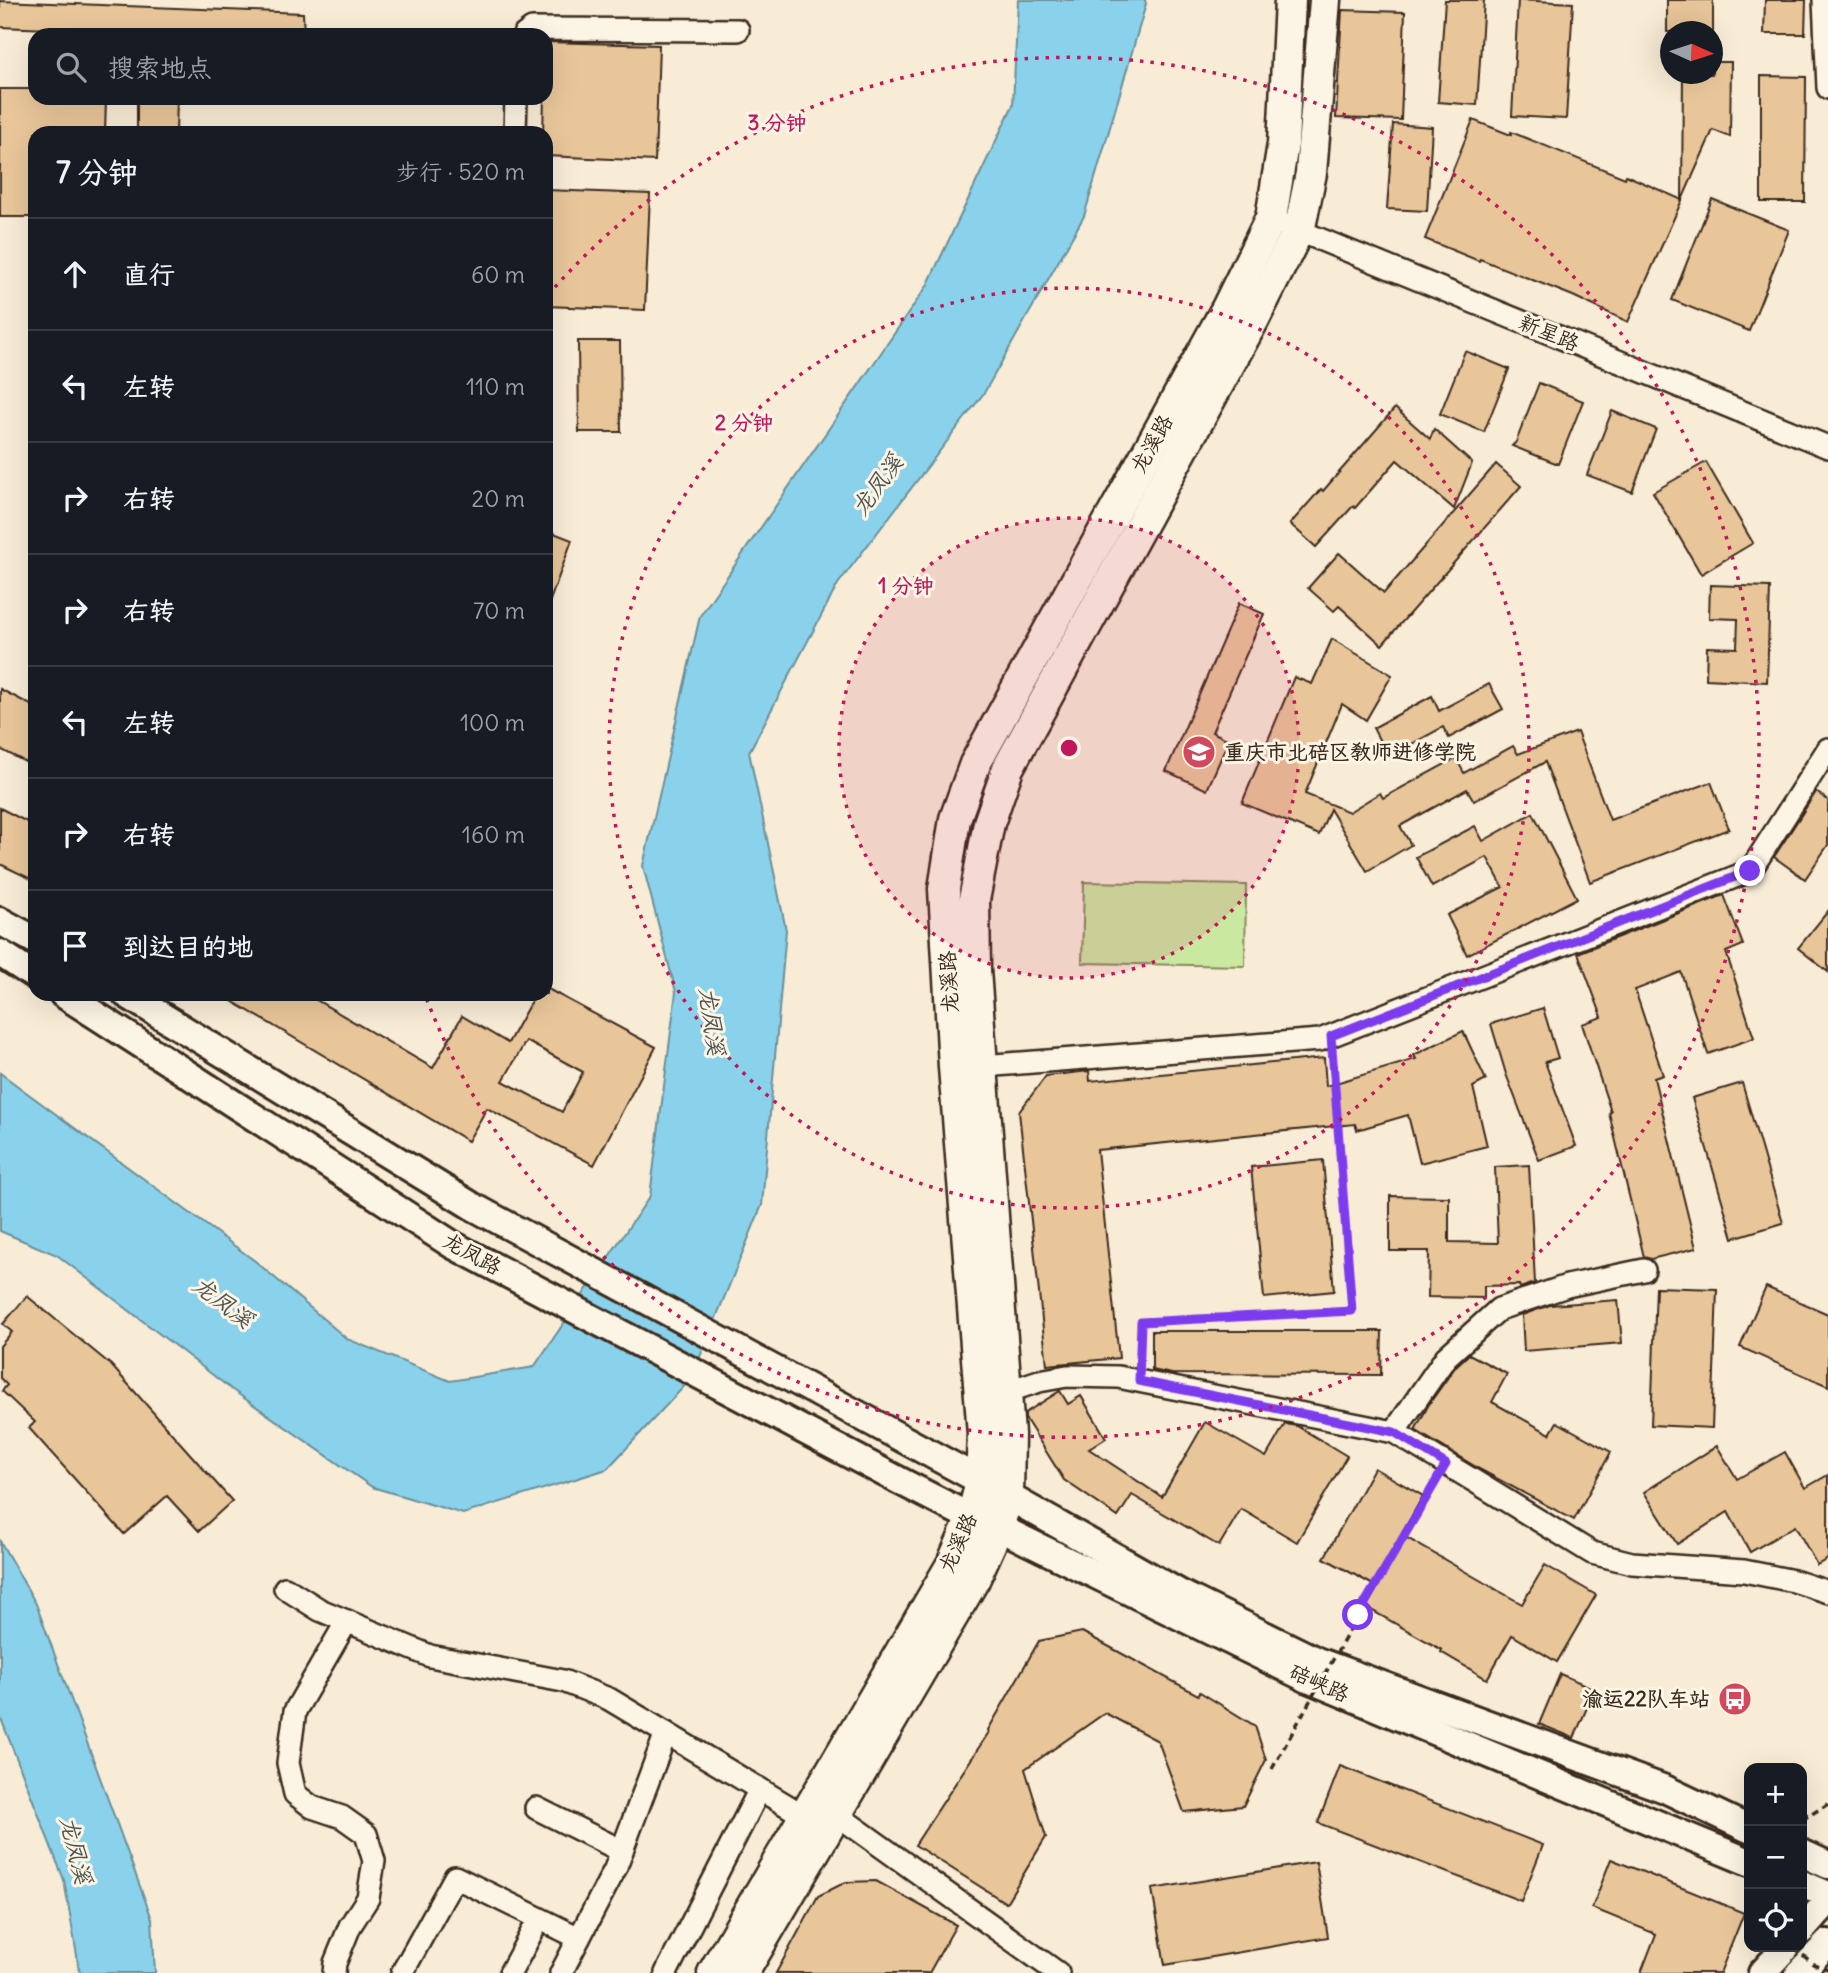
<!DOCTYPE html>
<html lang="zh">
<head>
<meta charset="utf-8">
<style>
	:root { --surface:#171b24; --page:#242831; --text:#f1f3f6; --muted:#9ea1a6; --line:#363941 }
	body { margin:0; font-family:Delius,"LXGW WenKai TC",sans-serif; background:var(--page); color:var(--text) }
	.controls { position:absolute; right:21px; bottom:21px; display:grid; overflow:hidden; border-radius:14px; box-shadow:0 7px 28px #0002 }
	.controls button { width:63px; height:63px; display:grid; place-items:center; padding:0; border:0; border-bottom:2px solid var(--line); background:var(--surface); color:var(--text); font:35px sans-serif }
	.compass { position:absolute; left:1660px; top:21px; width:63px; height:63px; border-radius:50%; background:var(--surface); box-shadow:0 7px 28px #0002; rotate:93deg }
	.stop { position:absolute; width:21px; height:21px; margin:-16px; border:5px solid #7c3aed; border-radius:50%; background:#fff }
	.stop.end { background:#7c3aed; border-color:#fff; box-shadow:0 2px 7px #0008 }
	.list { margin:0; padding:0; list-style:none }
	h2 { display:flex; justify-content:space-between; align-items:center; height:91px; margin:0; padding:0 28px; font-size:30px }
	h2 small { font-size:23px; font-weight:400; color:var(--muted) }
	.list li { display:grid; grid-template-columns:46px 1fr auto; gap:21px; align-items:center; box-sizing:border-box; height:112px; padding:0 28px; border-top:2px solid var(--line) }
	.list b { display:block; font-size:26px; white-space:nowrap }
	.list em { font-size:23px; font-style:normal; color:var(--muted) }
	.icon { flex:none; width:38px; height:38px; fill:none; stroke:currentColor; stroke-width:2; stroke-linecap:round; stroke-linejoin:round }
	.map { position:relative; flex:none; width:1828px; height:1973px; overflow:hidden }
	.search { position:absolute; background:var(--surface); box-shadow:0 7px 28px #0002; left:28px; top:28px; width:525px; height:77px; display:flex; align-items:center; gap:18px; box-sizing:border-box; padding:0 24px; border-radius:21px; color:var(--muted); font-size:26px }
	.panel { position:absolute; background:var(--surface); box-shadow:0 7px 28px #0002; left:28px; top:126px; width:525px; height:875px; border-radius:21px }
	.map>svg:first-child { display:block }
	.green { fill:#cbe8a0; stroke:#83895f; stroke-width:2 }
	.water { fill:#8ad2eb; stroke:#6a8f99; stroke-width:2 }
	.building { fill:#e9c69a; stroke:#3b2a1e; stroke-width:2; fill-rule:evenodd }
	.lines { fill:none; stroke-linecap:round; stroke-linejoin:round }
	.minor-casing { stroke:#3b2a1e; stroke-width:26 }
	.major-casing { stroke:#3b2a1e; stroke-width:32 }
	.highway-casing { stroke:#3b2a1e; stroke-width:35 }
	.path { stroke:#3b2a1e; stroke-width:3.5; stroke-dasharray:7 5; stroke-linecap:butt }
	.minor { stroke:#fcf5e5; stroke-width:21 }
	.major { stroke:#fcf5e5; stroke-width:26 }
	.highway { stroke:#fcf5e5; stroke-width:30 }
	.path-bridge { stroke:#3b2a1e; stroke-width:3.5; stroke-dasharray:7 5; stroke-linecap:butt }
	.route { stroke:#7c3aed; stroke-width:9 }
	.ring { fill:none; stroke:#c2185b; stroke-width:3.5; stroke-dasharray:3.5 7 }
	.labels { text-anchor:middle; stroke-width:6; stroke-linejoin:round; paint-order:stroke }
	.street-label { font-size:21px; fill:#3b2a1e; stroke:#fcf5e5 }
	.poi-label { font-size:21px; font-weight:bold; fill:#3b2a1e; stroke:#fcf5e5; text-anchor:start }
	.water-label { font-size:23px; font-style:italic; fill:#4f5451; stroke:#fcf5e5 }
	.centre { fill:#c2185b; stroke:#fcf5e5; stroke-width:3.5 }
	.ring-label { font-size:21px; text-anchor:middle; font-weight:bold; fill:#c2185b; stroke:#fcf5e5; stroke-width:6; stroke-linejoin:round; paint-order:stroke }
</style>
</head>
<body>
<div class="map">
<svg width="1828" height="1973" viewBox="0 0 1828 1973">
	<rect width="100%" height="100%" fill="#f8ecd6"/>
	<filter id="ink" filterUnits="userSpaceOnUse"><feTurbulence type="fractalNoise" baseFrequency=".0143" numOctaves="2"/><feDisplacementMap in="SourceGraphic" scale="14" xChannelSelector="R" yChannelSelector="G"/><feConvolveMatrix kernelMatrix="1 2 1 2 8 2 1 2 1" color-interpolation-filters="sRGB"/></filter>
	<g filter="url(#ink)">
		<!-- green -->
		<polygon class="green" points="1084,882 1246,885 1245,966 1082,963"/>
		<!-- water -->
		<g class="water">
			<polygon points="1018,0 1145,0 1146,4 1084,216 984,393 838,584 749,752 786,930 762,1205 691,1379 607,1469 463,1514 372,1487 231,1389 57,1255 0,1231 0,1073 255,1261 347,1339 450,1381 534,1367 650,1196 676,992 643,866 700,616 927,286 1013,105"/>
			<polygon points="0,1541 36,1604 152,1919 155,1973 80,1973 64,1880 0,1716"/>
		</g>
		<!-- building -->
		<g class="building">
			<polygon points="1445,0 1484,0 1477,105 1438,102"/>
			<polygon points="1518,0 1573,3 1566,119 1512,116"/>
			<rect x="1667" y="0" width="46" height="32"/>
			<polygon points="1765,0 1806,0 1805,34 1764,34"/>
			<polygon points="0,1 303,13 304,35 198,35 0,27"/>
			<polygon points="1342,10 1405,12 1401,120 1336,118"/>
			<polygon points="546,42 659,45 655,161 546,156 546,133 543,133 544,98 546,98"/>
			<polygon points="1712,62 1731,62 1730,137 1713,130 1628,322 1573,296 1480,259 1479,261 1425,239 1473,120 1511,135 1511,132 1625,178 1626,175 1682,200 1683,74 1712,74"/>
			<polygon points="1761,76 1806,77 1805,202 1761,202"/>
			<polygon points="0,89 35,89 35,98 106,98 105,133 35,133 35,217 0,217"/>
			<polygon points="137,98 177,98 176,133 137,133"/>
			<polygon points="1393,124 1432,127 1427,211 1387,209"/>
			<polygon points="546,190 650,194 645,310 546,306"/>
			<polygon points="1712,199 1789,230 1749,331 1672,300"/>
			<polygon points="578,341 620,341 621,432 579,432"/>
			<polygon points="1465,351 1509,369 1484,432 1440,414"/>
			<polygon points="1539,383 1583,401 1558,464 1512,446 1516,442"/>
			<polygon points="1395,408 1430,439 1434,429 1472,463 1454,509 1397,460 1355,508 1353,506 1316,547 1290,524 1321,489 1323,491"/>
			<polygon points="1612,411 1656,429 1632,492 1587,475"/>
			<polygon points="1706,462 1753,543 1701,574 1653,492"/>
			<polygon points="1496,464 1521,486 1382,645 1339,606 1334,611 1308,588 1339,553 1384,593"/>
			<polygon points="546,530 572,540 548,606 546,606"/>
			<polygon points="1710,585 1770,587 1767,682 1706,679 1707,647 1737,648 1738,619 1709,618"/>
			<polygon points="1239,603 1264,614 1212,732 1229,740 1207,790 1166,771"/>
			<polygon points="1332,639 1392,675 1366,720 1342,704 1305,794 1349,812 1380,793 1383,798 1456,758 1464,773 1513,746 1518,754 1577,732 1610,820 1711,782 1729,829 1590,882 1545,762 1474,801 1467,789 1400,826 1411,845 1367,871 1330,809 1319,835 1242,803 1294,677 1312,684"/>
			<polygon points="1489,684 1503,709 1449,738 1443,727 1388,757 1373,728 1432,696 1439,711"/>
			<polygon points="0,689 35,707 35,767 0,749"/>
			<polygon points="1816,792 1828,800 1828,845 1805,879 1774,857"/>
			<polygon points="0,808 35,826 35,881 0,864"/>
			<polygon points="1533,813 1577,898 1467,955 1447,915 1503,887 1487,857 1432,887 1416,857 1475,826 1483,841"/>
			<polygon points="1724,895 1743,945 1726,952 1754,1038 1708,1054 1681,972 1635,990 1663,1075 1654,1078 1696,1248 1651,1259 1644,1257 1609,1113 1611,1112 1582,1024 1602,1017 1578,953"/>
			<polygon points="1828,911 1828,972 1798,948"/>
			<path d="M546 988 656 1047 594 1165 487 1108 468 1141 220 994H306L433 1068 462 1016 508 1043 535 994H546ZM526 1041 583 1072 562 1112 503 1081Z"/>
			<polygon points="1543,1008 1558,1058 1545,1062 1576,1146 1539,1160 1506,1074 1491,1024"/>
			<polygon points="1463,1031 1486,1080 1473,1087 1487,1146 1420,1163 1408,1115 1357,1130 1355,1124 1097,1150 1119,1358 1047,1365 1019,1112 1046,1076 1089,1071 1090,1081 1324,1058 1326,1086 1416,1059 1414,1055"/>
			<polygon points="1742,1083 1783,1223 1733,1238 1692,1098"/>
			<polygon points="1323,1160 1334,1291 1264,1298 1251,1167"/>
			<polygon points="1529,1165 1535,1283 1520,1288 1519,1285 1484,1286 1484,1298 1428,1297 1429,1251 1390,1251 1390,1196 1449,1197 1449,1242 1498,1243 1495,1167"/>
			<polygon points="1656,1287 1717,1289 1712,1428 1651,1425"/>
			<polygon points="1766,1287 1828,1314 1828,1386 1740,1347"/>
			<polygon points="27,1296 111,1365 232,1501 199,1531 167,1496 124,1534 29,1428 35,1422 2,1391 7,1385 0,1378 0,1346 12,1332 3,1324"/>
			<polygon points="1618,1300 1622,1343 1524,1351 1522,1315 1550,1305"/>
			<polygon points="1152,1331 1382,1331 1381,1375 1172,1374 1152,1370"/>
			<polygon points="1469,1354 1507,1374 1492,1402 1550,1434 1557,1422 1611,1452 1574,1520 1481,1470 1415,1430 1429,1404 1456,1366"/>
			<polygon points="1060,1391 1068,1404 1081,1396 1106,1438 1089,1449 1162,1497 1205,1422 1266,1457 1285,1424 1297,1426 1347,1456 1297,1542 1241,1509 1219,1546 1132,1495 1118,1517 1064,1480 1025,1418 1025,1413"/>
			<polygon points="1717,1446 1737,1479 1785,1452 1805,1488 1828,1475 1828,1559 1817,1565 1795,1526 1750,1552 1728,1512 1677,1544 1644,1492"/>
			<polygon points="1374,1468 1423,1496 1402,1535 1478,1579 1522,1604 1545,1565 1596,1595 1557,1662 1512,1635 1487,1679 1441,1652 1442,1650 1366,1607 1377,1587 1324,1558"/>
			<polygon points="1082,1632 1198,1695 1200,1692 1255,1726 1266,1760 1243,1806 1184,1812 1158,1741 1105,1713 1025,1769 1046,1837 1006,1903 915,1845 989,1732 988,1730 1039,1641"/>
			<polygon points="1560,1674 1595,1689 1574,1738 1539,1724"/>
			<polygon points="1340,1766 1543,1845 1521,1901 1318,1823"/>
			<polygon points="1611,1859 1744,1913 1720,1973 1641,1973 1656,1934 1592,1908"/>
			<polygon points="1316,1862 1328,1937 1165,1965 1152,1889"/>
			<polygon points="876,1881 956,1925 929,1973 776,1973 818,1896 846,1882"/>
		</g>
		<g class="lines">
			<defs>
				<g id="minor">
					<polyline points="1824,0 1828,88"/>
					<polyline points="524,35 532,29 738,30"/>
					<polyline points="515,133 516,98"/>
					<polyline points="1285,225 1828,447"/>
					<polyline points="982,1066 1320,1040 1750,871 1828,749"/>
					<polyline points="1006,1392 1039,1381 1067,1376 1118,1377 1394,1432 1592,1553 1632,1563 1744,1571 1794,1581 1828,1592"/>
					<polyline points="1394,1432 1446,1357 1499,1309 1567,1286 1644,1270"/>
					<polyline points="285,1588 320,1610 430,1656 563,1681 609,1699 816,1823"/>
					<polyline points="536,1808 622,1851"/>
					<polyline points="836,1814 1058,1973"/>
					<polyline points="334,1973 335,1963 350,1926 368,1898 374,1861 366,1834 342,1817 312,1807 295,1794 288,1763 295,1711 347,1621"/>
					<polyline points="402,1973 455,1877 579,1938"/>
					<polyline points="510,1973 539,1919"/>
					<polyline points="561,1973 615,1869 666,1733"/>
					<polyline points="666,1973 760,1789"/>
				</g>
				<g id="major">
					<polyline points="0,921 35,940"/>
					<polyline points="0,953 35,976"/>
					<polyline points="63,994 453,1245 900,1481 972,1518 998,1527 1308,1679 1749,1862"/>
					<polyline points="126,994 472,1206 981,1481 1181,1594 1317,1661 1665,1789 1749,1829"/>
					<polyline points="1802,1853 1828,1865"/>
					<polyline points="1802,1884 1828,1895"/>
					<polyline points="1802,1930 1828,1901"/>
					<polyline points="1762,1973 1786,1947"/>
					<polyline points="1799,1973 1828,1943"/>
				</g>
				<g id="highway">
					<polyline points="713,1973 952,1564 972,1518 981,1481 983,1434 954,1067 944,889 955,819 975,764 1227,308 1271,218 1283,144 1290,0"/>
					<polyline points="743,1973 974,1580 998,1527 1008,1496 1009,1434 975,970 974,900 989,823 1008,768 1254,319 1300,227 1311,173 1325,0"/>
				</g>
			</defs>
			<!-- minor casing -->
			<use href="#minor" class="minor-casing"/>
			<!-- major casing -->
			<use href="#major" class="major-casing"/>
			<!-- highway casing -->
			<use href="#highway" class="highway-casing"/>
			<!-- path -->
			<g class="path">
				<polyline points="1139,1362 1141,1322 1352,1311 1333,1056"/>
				<polyline points="1358,1615 1435,1480"/>
				<polyline points="1802,1813 1808,1815"/>
				<polyline points="1802,1820 1828,1804"/>
			</g>
			<!-- minor -->
			<use href="#minor" class="minor"/>
			<!-- major -->
			<use href="#major" class="major"/>
			<!-- highway -->
			<use href="#highway" class="highway"/>
			<!-- path-bridge -->
			<g class="path-bridge">
				<polyline points="1272,1769 1358,1615"/>
				<polyline points="1794,1947 1813,1964 1828,1969"/>
			</g>
		</g>
	</g>
	<g class="lines" filter="url(#ink)">
		<!-- route -->
		<polyline class="route" points="1358,1615 1446,1464 1394,1432 1139,1381 1141,1322 1352,1311 1331,1036 1750,871"/>
	</g>
	<!-- distance rings -->
	<circle cx="1069" cy="748" r="230" fill="#c2185b" fill-opacity=".12"/>
	<g class="ring">
		<circle cx="1069" cy="748" r="230"/>
		<circle cx="1069" cy="748" r="460"/>
		<path d="M548 295A690 690 0 1 1 425 995"/>
	</g>
	<!-- icons -->
	<defs>
		<symbol id="university-disc" viewBox="-11 -11 22 22"><circle r="9.5" fill="#d1495b" stroke="#fcf5e5"/><path d="M0-5L7-2L0 1L-7-2ZM-4 1L0 2.5L4 1V4Q0 6-4 4Z" fill="#fff"/></symbol>
		<symbol id="bus-disc" viewBox="-11 -11 22 22"><circle r="9.5" fill="#d1495b" stroke="#fcf5e5"/><path d="M-5-6H5V4H4V6H2V4H-2V6H-4V4H-5ZM-3.5-4V0h7V-4ZM-3.5 1.2v1.5H-2V1.2ZM2 1.2v1.5H3.5V1.2Z" fill="#fff"/></symbol>
	</defs>
	<g fill-rule="evenodd">
		<use href="#university-disc" x="1180" y="733" width="38" height="38"/>
		<use href="#bus-disc" x="1716" y="1680" width="38" height="38"/>
	</g>
	<g class="labels">
		<!-- street labels -->
		<g class="street-label">
			<text transform="translate(1549 333) rotate(22)" y="7">新星路</text>
			<text transform="translate(1152 444) rotate(-61)" y="7">龙溪路</text>
			<text transform="translate(949 982) rotate(-93)" y="7">龙溪路</text>
			<text transform="translate(472 1254) rotate(29)" y="7">龙凤路</text>
			<text transform="translate(958 1543) rotate(-66)" y="7">龙溪路</text>
			<text transform="translate(1319 1683) rotate(24)" y="7">碚峡路</text>
		</g>
		<!-- poi labels -->
		<g class="poi-label">
			<text x="1224" y="759">重庆市北碚区教师进修学院</text>
			<text x="1710" y="1706" text-anchor="end">渝运22队车站</text>
		</g>
		<!-- water labels -->
		<g class="water-label">
			<text transform="translate(877 485) rotate(-54)" y="8">龙凤溪</text>
			<text transform="translate(712 1021) rotate(82)" y="8">龙凤溪</text>
			<text transform="translate(223 1302) rotate(37)" y="8">龙凤溪</text>
			<text transform="translate(76 1850) rotate(76)" y="8">龙凤溪</text>
		</g>
	</g>
	<circle cx="1069" cy="748" r="10" class="centre"/>
	<g class="ring-label">
		<text x="777" y="130">3 分钟</text>
		<text x="744" y="430">2 分钟</text>
		<text x="906" y="593">1 分钟</text>
	</g>
</svg>
<div class="controls">
<button>+</button>
<button>−</button>
<button><svg class="icon" aria-label="locate" viewBox="0 0 24 24"><circle cx="12" cy="12" r="6"/><path d="M12 2v4M12 18v4M2 12h4M18 12h4"/></svg></button>
</div>
<svg class="compass" viewBox="-18 -18 36 36"><path d="M0-13l5 13h-10z" fill="#e53935"/><path d="M0 13l5-13h-10z" fill="#9ea1a6"/></svg>
<div class="stop" style="left:1358px;top:1615px"></div>
<div class="stop end" style="left:1750px;top:871px"></div>
<div class="search"><svg class="icon" aria-label="search" viewBox="0 0 24 24"><circle cx="10" cy="10" r="6"/><path d="M15 15l6 6"/></svg>搜索地点</div>
<section class="panel">
<h2>7 分钟<small>步行 · 520 m</small></h2>
<ul class="list">
<li><svg class="icon" aria-label="ahead" viewBox="0 0 24 24"><path d="M12 20V5M6 11l6-6 6 6"/></svg><div><b>直行</b></div><em>60 m</em></li>
<li><svg class="icon" aria-label="left" viewBox="0 0 24 24"><path d="M17 20v-9H6M10 6l-5 5 5 5"/></svg><div><b>左转</b></div><em>110 m</em></li>
<li><svg class="icon" aria-label="right" viewBox="0 0 24 24"><path d="M7 20v-9h11M14 6l5 5-5 5"/></svg><div><b>右转</b></div><em>20 m</em></li>
<li><svg class="icon" aria-label="right" viewBox="0 0 24 24"><path d="M7 20v-9h11M14 6l5 5-5 5"/></svg><div><b>右转</b></div><em>70 m</em></li>
<li><svg class="icon" aria-label="left" viewBox="0 0 24 24"><path d="M17 20v-9H6M10 6l-5 5 5 5"/></svg><div><b>左转</b></div><em>100 m</em></li>
<li><svg class="icon" aria-label="right" viewBox="0 0 24 24"><path d="M7 20v-9h11M14 6l5 5-5 5"/></svg><div><b>右转</b></div><em>160 m</em></li>
<li><svg class="icon" aria-label="arrive" viewBox="0 0 24 24"><path d="M6 21V4h12l-3 4 3 4H6"/></svg><div><b>到达目的地</b></div></li>
</ul>
</section>
</div>
</body>
</html>
